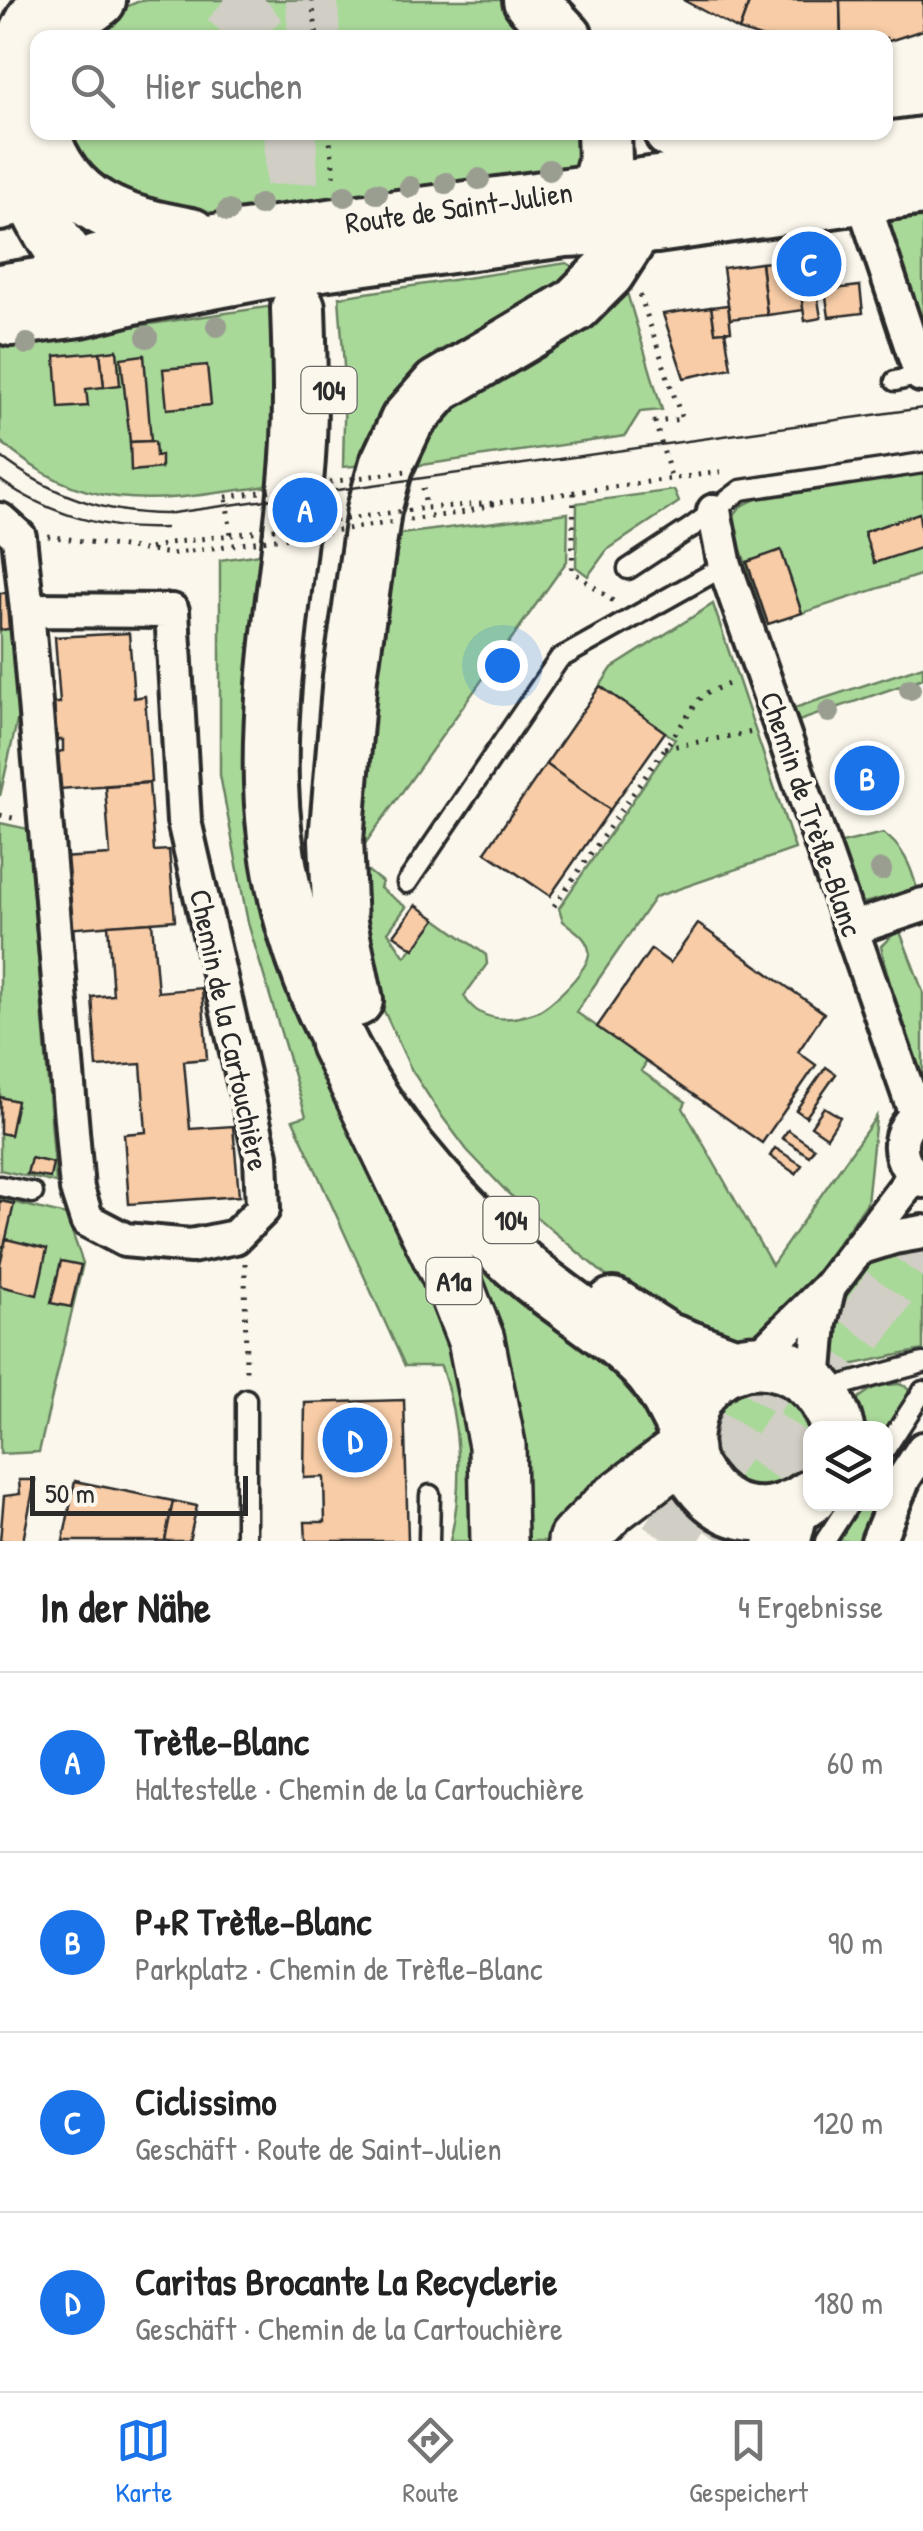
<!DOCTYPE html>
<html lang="de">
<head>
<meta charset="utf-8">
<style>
	:root { --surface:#fff; --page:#f6f6f6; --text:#222; --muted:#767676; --line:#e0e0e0; --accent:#1a73e8 }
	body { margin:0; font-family:"Patrick Hand",sans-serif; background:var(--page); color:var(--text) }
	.controls { position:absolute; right:30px; bottom:30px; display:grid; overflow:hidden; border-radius:20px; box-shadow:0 2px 8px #0004 }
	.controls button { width:90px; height:90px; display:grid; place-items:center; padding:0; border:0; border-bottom:2px solid var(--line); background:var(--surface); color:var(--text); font:50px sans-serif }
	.scale { position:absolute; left:30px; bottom:25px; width:218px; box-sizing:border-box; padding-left:10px; border:5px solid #2b2b2b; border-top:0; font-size:28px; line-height:35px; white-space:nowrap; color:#2b2b2b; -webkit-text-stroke:8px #fbf7ec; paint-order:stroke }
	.you { position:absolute; left:502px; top:665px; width:35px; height:35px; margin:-25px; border:8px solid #fff; border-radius:50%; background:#1a73e8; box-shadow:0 0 0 15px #1a73e833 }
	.badge { display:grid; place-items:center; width:65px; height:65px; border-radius:50%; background:var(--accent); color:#fff; font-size:32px; font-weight:700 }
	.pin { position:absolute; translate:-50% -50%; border:5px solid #fff; box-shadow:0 2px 10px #0006 }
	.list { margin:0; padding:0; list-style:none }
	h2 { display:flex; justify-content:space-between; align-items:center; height:130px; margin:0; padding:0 40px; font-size:42px }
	h2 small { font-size:32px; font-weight:400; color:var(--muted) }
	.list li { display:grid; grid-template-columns:65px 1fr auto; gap:30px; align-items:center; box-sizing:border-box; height:180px; padding:0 40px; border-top:2px solid var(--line) }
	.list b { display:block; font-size:38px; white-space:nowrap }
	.list p { margin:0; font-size:32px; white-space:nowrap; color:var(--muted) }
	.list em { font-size:32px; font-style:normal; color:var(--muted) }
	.icon { flex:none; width:55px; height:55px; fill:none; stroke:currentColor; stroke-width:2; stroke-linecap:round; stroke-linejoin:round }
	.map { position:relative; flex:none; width:923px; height:1541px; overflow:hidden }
	.search { position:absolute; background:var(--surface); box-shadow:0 2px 8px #0004; left:30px; right:30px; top:30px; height:110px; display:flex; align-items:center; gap:25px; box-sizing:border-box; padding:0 35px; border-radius:20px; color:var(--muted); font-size:38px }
	.sheet { height:850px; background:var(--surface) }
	nav { display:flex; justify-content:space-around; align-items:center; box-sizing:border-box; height:140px; border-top:2px solid var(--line); background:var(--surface); font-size:28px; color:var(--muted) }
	nav a { display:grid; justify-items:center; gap:5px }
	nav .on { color:var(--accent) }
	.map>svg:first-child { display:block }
	.green { fill:#a9d999; stroke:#6a8262; stroke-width:2.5 }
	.building { fill:#f7cca6; stroke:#2b2b2b; stroke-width:2.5 }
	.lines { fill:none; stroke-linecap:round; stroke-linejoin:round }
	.primary-tunnel { stroke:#d1cec5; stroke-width:52; stroke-dasharray:52 26; stroke-linecap:butt }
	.motorway-tunnel { stroke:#d1cec5; stroke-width:55; stroke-dasharray:55 28; stroke-linecap:butt }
	.service-casing { stroke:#2b2b2b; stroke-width:25 }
	.minor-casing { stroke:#2b2b2b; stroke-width:40 }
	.primary-casing { stroke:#2b2b2b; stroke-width:60 }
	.motorway-casing { stroke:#2b2b2b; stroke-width:62 }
	.path { stroke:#2b2b2b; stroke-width:5; stroke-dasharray:2.5 8; stroke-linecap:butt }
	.service { stroke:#fbf7ec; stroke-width:18 }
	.minor { stroke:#fbf7ec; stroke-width:32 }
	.primary { stroke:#fbf7ec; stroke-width:52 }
	.motorway { stroke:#fbf7ec; stroke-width:55 }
	.tram { stroke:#2b2b2b; stroke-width:2.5 }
	.path-bridge { stroke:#2b2b2b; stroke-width:5; stroke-dasharray:2.5 8; stroke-linecap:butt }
	.tree { fill:#9a9e91 }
	.labels { text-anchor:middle; stroke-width:8; stroke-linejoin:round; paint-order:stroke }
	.shield { fill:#fbf7ec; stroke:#696865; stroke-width:2.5 }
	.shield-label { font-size:28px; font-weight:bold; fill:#2b2b2b }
	.street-label { font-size:30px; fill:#2b2b2b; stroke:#fbf7ec }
</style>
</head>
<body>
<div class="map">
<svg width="923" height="1541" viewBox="0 0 923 1541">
	<rect width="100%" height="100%" fill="#fbf7ec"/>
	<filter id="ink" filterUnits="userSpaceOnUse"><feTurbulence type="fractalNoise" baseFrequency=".01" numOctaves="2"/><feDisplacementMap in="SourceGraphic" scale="20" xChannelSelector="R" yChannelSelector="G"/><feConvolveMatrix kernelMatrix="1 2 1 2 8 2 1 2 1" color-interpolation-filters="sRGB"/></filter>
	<g filter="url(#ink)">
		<!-- green -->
		<g class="green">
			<polygon points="142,0 511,0 548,38 82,38 109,14"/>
			<polygon points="56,133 588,133 590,166 207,224 93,188"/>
			<polygon points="923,218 923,324 889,221"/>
			<polygon points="567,263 583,273 435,353 388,405 365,465 343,467 345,380 339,297"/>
			<polygon points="625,286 662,410 640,412 625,436 415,466 428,431 457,397"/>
			<path d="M274 306 276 485C168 499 90 521 0 441V346Z"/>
			<polygon points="923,470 923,574 768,624 730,520 741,506 764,495"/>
			<polygon points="674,490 679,502 607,550 588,576 576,567 577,503"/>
			<polygon points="568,513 567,561 362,848 365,751 400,534"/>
			<path d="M267 553 269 902 311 1056 447 1325 473 1427 476 1541H450C464 1483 460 1422 441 1366H405L293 1120 306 1116 248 923 220 775V560Z"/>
			<polygon points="11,592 20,708 0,796 0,593"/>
			<path d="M713 604 795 849 655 897 576 1012 647 1061 641 1071 686 1102 683 1108 772 1265 876 1117 867 1203 785 1317 762 1336 738 1340 637 1302 509 1194 467 1150 441 1115 411 1069 378 998 352 881 368 871 382 882 380 888 406 907 388 932 405 957 436 919 486 955 487 964 464 996C479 1022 507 1022 534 1013 550 1008 592 967 589 950 586 936 574 930 563 921L559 908 675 739 600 686 612 668Z"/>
			<polygon points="923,666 923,678 793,723 788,710"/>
			<polygon points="0,823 28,829 56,1183 0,1170"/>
			<path d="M883 833C903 847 911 866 917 889L856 905 834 845Z"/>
			<polygon points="899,929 923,992 923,1081 918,1076 894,1002 881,946"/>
			<polygon points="0,1199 66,1215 83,1263 39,1452 0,1454"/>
			<polygon points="456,1232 649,1386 662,1434 557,1541 512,1541"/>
			<path d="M919 1242V1253L923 1254V1350L840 1367 831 1363C833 1346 832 1325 837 1308 847 1270 885 1253 919 1242Z"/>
			<polygon points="899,1384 907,1387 910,1395 886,1434 886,1428 860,1428 853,1402 876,1386"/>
			<circle cx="761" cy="1438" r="49"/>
			<polygon points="859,1504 877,1504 865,1541 835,1541"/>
		</g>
		<!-- building -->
		<g class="building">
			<polygon points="683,0 750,0 739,30"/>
			<polygon points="750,0 840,0 841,38 763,38 739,30"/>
			<polygon points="840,0 923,0 923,30 886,42 886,38 841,38"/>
			<polygon points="797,259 804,310 767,315 761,263"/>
			<polygon points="761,263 767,315 730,319 723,268"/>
			<polygon points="816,276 817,293 801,295 799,278"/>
			<polygon points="860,286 863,313 829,317 825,290"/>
			<polygon points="817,293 821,318 805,321 801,295"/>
			<polygon points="728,305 731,331 715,332 711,307"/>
			<polygon points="711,307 715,332 725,331 731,368 684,378 663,314"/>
			<polygon points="117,350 120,385 104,387 100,352"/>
			<polygon points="100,352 104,387 86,389 88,406 59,408 55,356"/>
			<polygon points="144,355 151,441 130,442 121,358"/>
			<polygon points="207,365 211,405 167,409 163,369"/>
			<polygon points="151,441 155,442 156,456 161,455 161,468 131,471 130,442"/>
			<polygon points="919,513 923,547 874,563 864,532"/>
			<polygon points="781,550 802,613 768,624 747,562"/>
			<polygon points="0,593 6,593 9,629 0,630"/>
			<polygon points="129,633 134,698 145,696 151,782 60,789 58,752 63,751 63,740 57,740 54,703 60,703 55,637"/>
			<polygon points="600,686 665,732 610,810 546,764"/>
			<polygon points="546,764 610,810 550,896 485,852"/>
			<polygon points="149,783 154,851 169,850 175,920 66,929 60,858 110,855 105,786"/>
			<polygon points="416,905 436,919 414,949 394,935"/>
			<polygon points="152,922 158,992 202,988 207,1059 184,1061 190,1129 233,1126 239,1196 129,1204 124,1134 146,1132 141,1064 97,1067 92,997 113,995 108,925"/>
			<polygon points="698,924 824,1013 798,1052 816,1065 762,1143 597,1027 651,949 670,963"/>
			<polygon points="826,1067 836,1074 806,1117 796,1110"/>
			<polygon points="0,1097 17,1101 10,1135 0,1133"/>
			<polygon points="824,1107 840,1117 827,1137 811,1126"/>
			<polygon points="788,1130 814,1148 809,1156 782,1138"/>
			<polygon points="775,1148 802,1165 796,1174 770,1156"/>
			<polygon points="31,1158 53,1163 50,1178 27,1174"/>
			<polygon points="0,1201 14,1204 4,1247 0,1246"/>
			<polygon points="6,1239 47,1249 37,1295 0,1286 0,1264"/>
			<polygon points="61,1261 81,1265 71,1307 51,1303"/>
			<polygon points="404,1400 408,1541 306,1541 305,1522 325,1522 324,1477 304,1478 305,1403"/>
			<polygon points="19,1480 35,1480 23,1541 0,1541 4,1496 20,1494"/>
			<polygon points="75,1481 173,1501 165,1541 63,1541"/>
			<polygon points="173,1501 197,1506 189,1541 165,1541"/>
		</g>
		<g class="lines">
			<!-- primary-tunnel -->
			<g class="primary-tunnel">
				<polyline points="224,0 251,22 263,38"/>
				<polyline points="312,0 314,38"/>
				<polyline points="290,132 296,276"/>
			</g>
			<!-- motorway-tunnel -->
			<g class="motorway-tunnel">
				<polyline points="667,1541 729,1439 804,1325"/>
				<polyline points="721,1541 828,1373 923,1241"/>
			</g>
			<defs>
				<g id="service">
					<polyline points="895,381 921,375"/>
					<polyline points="628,569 692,527 741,490 923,463"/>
					<polyline points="407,883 559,659 725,566"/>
					<polyline points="0,1186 33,1193"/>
					<polyline points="825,1396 846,1384 923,1363"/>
					<polyline points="246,1399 246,1541"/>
					<polyline points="886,1448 923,1391"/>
					<polyline points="429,1541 430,1495"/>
					<polyline points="825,1541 849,1504"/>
				</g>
				<g id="minor">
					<polyline points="862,198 921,375"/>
					<polyline points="714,511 725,566 916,1115"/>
					<polyline points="0,520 19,537 27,610"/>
					<polygon points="27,610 172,611 184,821 261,1156 263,1209 235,1237 191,1246 125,1240 87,1220 77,1189"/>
					<polyline points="851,929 923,905"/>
					<path d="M923 1112C892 1128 895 1165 923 1181"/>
					<polyline points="859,1248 894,1237 923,1232"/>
					<polyline points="753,1362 829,1287 914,1176"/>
					<polyline points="815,1383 820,1323 829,1287"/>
					<polyline points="878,1541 904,1478 923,1449"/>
				</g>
				<g id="primary">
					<polyline points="530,0 566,38"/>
					<polyline points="60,38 80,14 99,0"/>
					<path d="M42 132C65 207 122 223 191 235"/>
					<polyline points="671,132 699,145 760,155"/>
					<path d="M9 145C32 197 53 260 106 289"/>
					<path d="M0 204C12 133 0 58 47 0"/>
					<polyline points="589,219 605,161 604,132"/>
					<polyline points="0,291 45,284 97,261 222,240 719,175 811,159 923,144"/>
					<path d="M298 308C300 366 302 424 296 482 287 583 268 683 271 784 275 917 326 1043 407 1147 445 1194 487 1238 533 1277 571 1308 618 1335 651 1372 666 1390 675 1411 685 1431"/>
					<polyline points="11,319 80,310 137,296 271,271 565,230 656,226 923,188"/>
					<polyline points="356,1000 340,923 336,840 350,677 374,510 386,466 407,421 438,386 575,305 608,272 637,227"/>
					<polyline points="613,1305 666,1339 736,1365"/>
					<path d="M810 1497C787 1514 757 1520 730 1508 714 1500 701 1486 692 1470 684 1456 684 1441 687 1425 701 1339 815 1341 837 1428"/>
				</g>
				<g id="motorway">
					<polyline points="338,1042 453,1281 476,1340 497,1445 499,1541"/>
					<polyline points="576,1541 612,1505 685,1450"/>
					<polyline points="782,1541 790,1509"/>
				</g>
			</defs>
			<!-- service casing -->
			<use href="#service" class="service-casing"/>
			<!-- minor casing -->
			<use href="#minor" class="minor-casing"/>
			<!-- primary casing -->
			<use href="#primary" class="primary-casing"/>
			<!-- motorway casing -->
			<use href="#motorway" class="motorway-casing"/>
			<!-- path -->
			<g class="path">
				<polyline points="312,0 317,38"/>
				<polyline points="329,132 335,183"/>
				<polyline points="640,295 682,419 655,422 672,480"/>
				<polyline points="423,488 426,508 497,503 727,471"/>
				<polyline points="574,493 572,571 616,603"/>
				<polyline points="48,536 171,554 191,551"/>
				<polyline points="150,549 169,543 231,535 226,497"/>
				<polyline points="665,748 753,732"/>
				<polyline points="0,815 17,819"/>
				<polyline points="554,906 703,694 734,682"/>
				<polyline points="245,1263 246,1377"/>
			</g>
			<!-- service -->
			<use href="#service" class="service"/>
			<!-- minor -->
			<use href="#minor" class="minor"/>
			<!-- primary -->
			<use href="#primary" class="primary"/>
			<!-- motorway -->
			<use href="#motorway" class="motorway"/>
			<!-- tram -->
			<g class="tram">
				<path d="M0 456C49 494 104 514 166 514L923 408"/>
				<path d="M0 480C48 514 106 531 165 528"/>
			</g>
			<!-- path-bridge -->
			<g class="path-bridge">
				<polyline points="226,497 420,469"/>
				<polyline points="231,535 426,508"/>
				<polyline points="191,551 466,512 497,503"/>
			</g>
		</g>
		<!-- trees -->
		<g class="tree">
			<circle cx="549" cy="170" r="11"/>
			<circle cx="479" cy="179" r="11"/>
			<circle cx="446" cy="183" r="11"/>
			<circle cx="410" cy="187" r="11"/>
			<circle cx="377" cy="193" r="11"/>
			<circle cx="345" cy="196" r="11"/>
			<circle cx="260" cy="205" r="11"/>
			<circle cx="228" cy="211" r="11"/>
			<circle cx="217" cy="326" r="11"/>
			<circle cx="147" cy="337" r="11"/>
			<circle cx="27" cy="344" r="11"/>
			<circle cx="910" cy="689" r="11"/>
			<circle cx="829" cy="712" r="11"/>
			<circle cx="881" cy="870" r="11"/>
		</g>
	</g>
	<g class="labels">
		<!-- shield labels -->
		<g class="shield">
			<rect x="301.5" y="367" width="55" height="46" rx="8"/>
			<rect x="483.5" y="1197" width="55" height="46" rx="8"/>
			<rect x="426.5" y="1258" width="55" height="46" rx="8"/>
		</g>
		<g class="shield-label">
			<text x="329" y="400">104</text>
			<text x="511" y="1230">104</text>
			<text x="454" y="1291">A1a</text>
		</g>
		<!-- street labels -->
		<g class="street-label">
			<text transform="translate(459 208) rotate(-8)" y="10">Route de Saint-Julien</text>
			<text transform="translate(811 814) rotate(71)" y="10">Chemin de Trèfle-Blanc</text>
			<text transform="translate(229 1030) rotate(78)" y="10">Chemin de la Cartouchière</text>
		</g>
	</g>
</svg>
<div class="controls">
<button><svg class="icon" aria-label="layers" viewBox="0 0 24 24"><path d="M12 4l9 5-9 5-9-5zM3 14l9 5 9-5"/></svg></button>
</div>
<div class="scale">50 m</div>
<div class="you"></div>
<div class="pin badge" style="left:305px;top:510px">A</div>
<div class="pin badge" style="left:867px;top:778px">B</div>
<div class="pin badge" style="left:809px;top:264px">C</div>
<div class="pin badge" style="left:355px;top:1440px">D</div>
<div class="search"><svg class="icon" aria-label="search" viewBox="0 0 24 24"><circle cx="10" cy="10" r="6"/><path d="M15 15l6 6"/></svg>Hier suchen</div>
</div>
<section class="sheet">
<h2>In der Nähe<small>4 Ergebnisse</small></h2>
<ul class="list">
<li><span class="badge">A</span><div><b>Trèfle-Blanc</b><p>Haltestelle · Chemin de la Cartouchière</p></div><em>60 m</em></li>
<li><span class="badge">B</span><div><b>P+R Trèfle-Blanc</b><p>Parkplatz · Chemin de Trèfle-Blanc</p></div><em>90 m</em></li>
<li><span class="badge">C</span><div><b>Ciclissimo</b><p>Geschäft · Route de Saint-Julien</p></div><em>120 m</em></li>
<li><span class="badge">D</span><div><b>Caritas Brocante La Recyclerie</b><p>Geschäft · Chemin de la Cartouchière</p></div><em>180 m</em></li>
</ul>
</section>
<nav>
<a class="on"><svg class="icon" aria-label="map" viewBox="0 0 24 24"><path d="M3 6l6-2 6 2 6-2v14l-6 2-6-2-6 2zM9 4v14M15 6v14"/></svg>Karte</a>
<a><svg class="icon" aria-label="directions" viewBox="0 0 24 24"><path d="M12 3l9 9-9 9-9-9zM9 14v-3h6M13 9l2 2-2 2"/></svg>Route</a>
<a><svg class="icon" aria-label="saved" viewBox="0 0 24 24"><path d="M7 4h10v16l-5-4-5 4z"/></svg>Gespeichert</a>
</nav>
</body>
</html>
